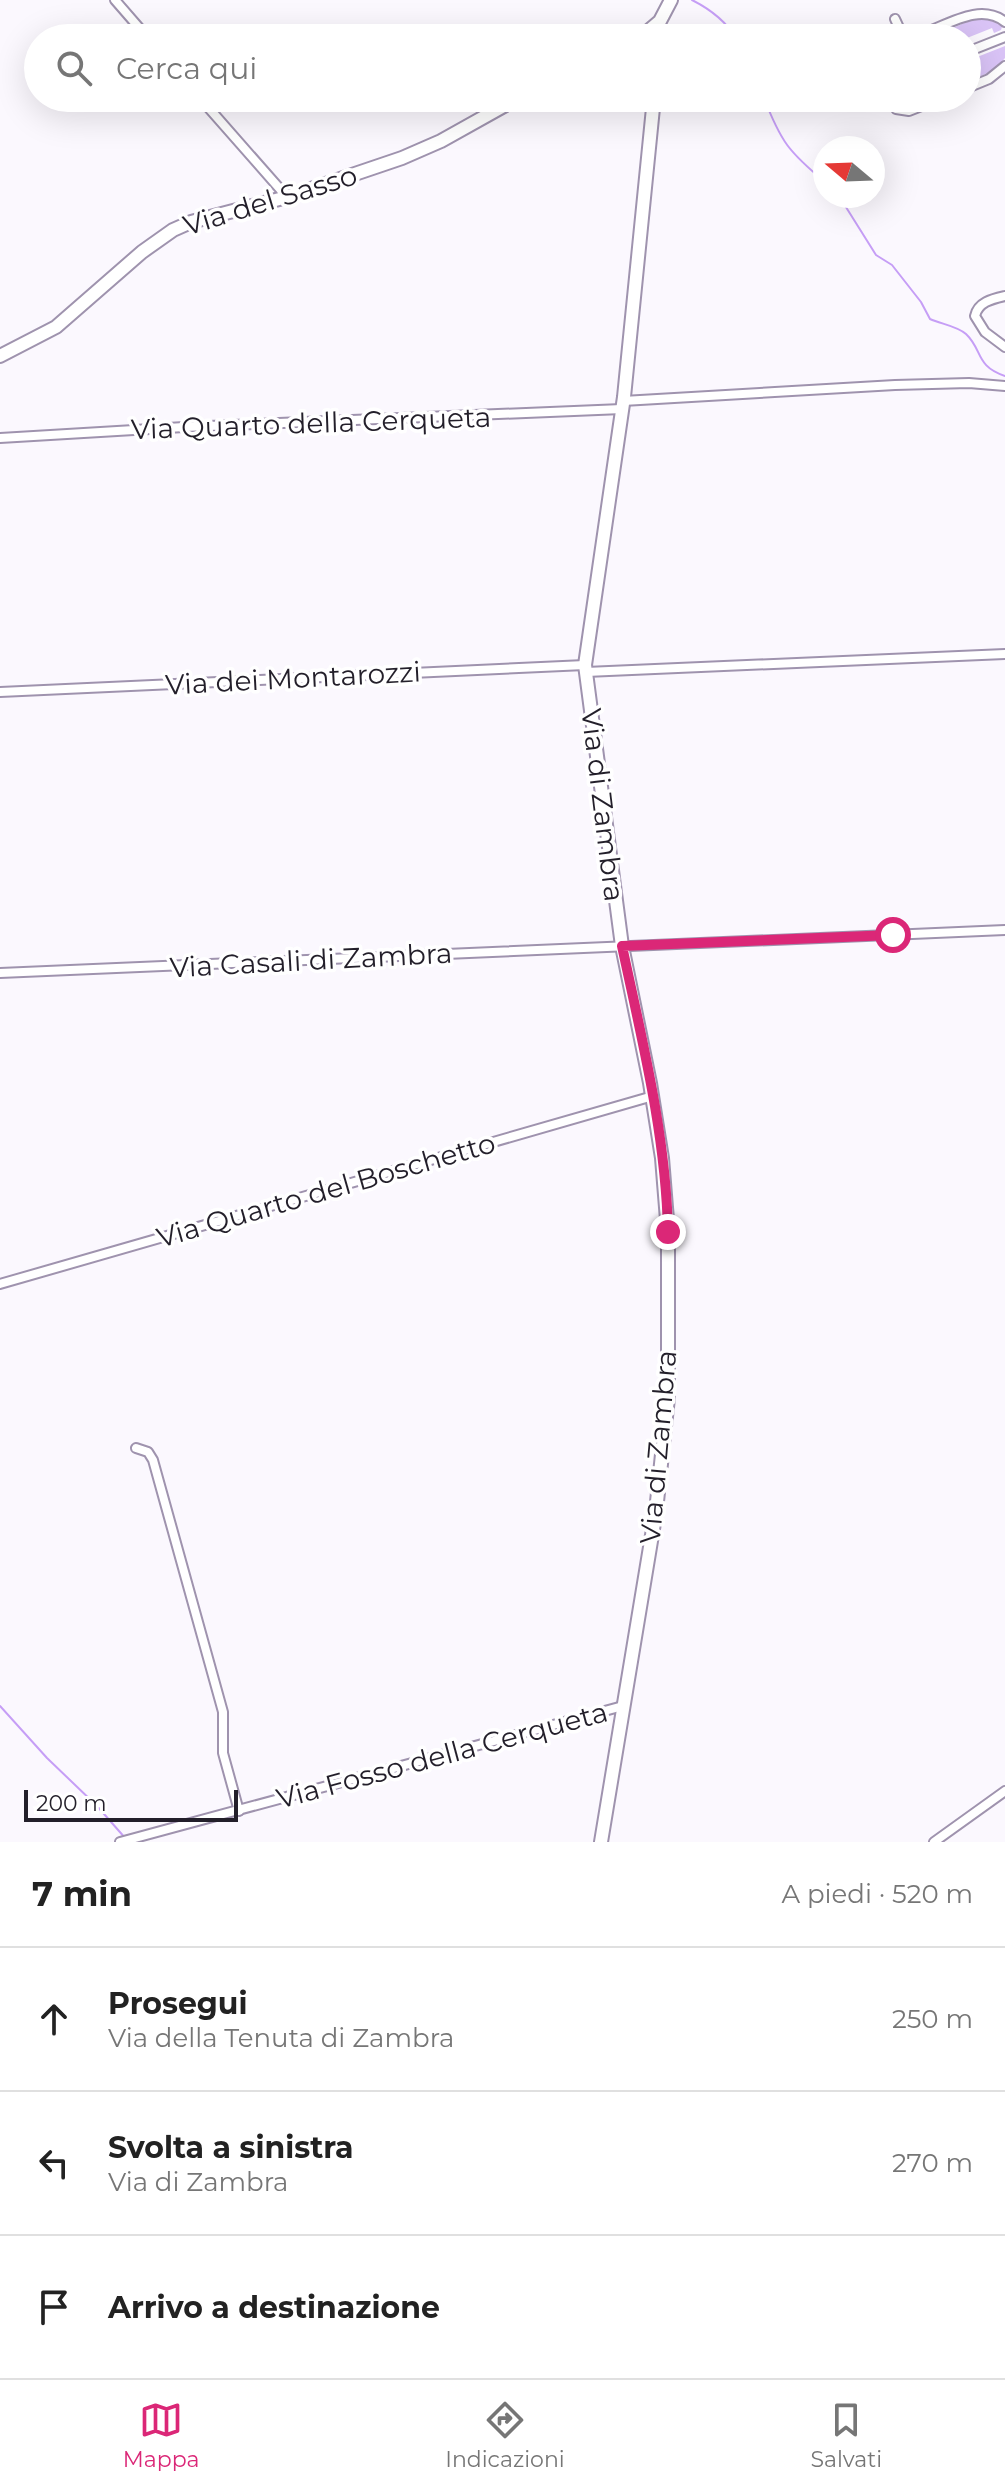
<!DOCTYPE html>
<html lang="it">
<head>
<meta charset="utf-8">
<style>
	:root { --surface:#fff; --page:#f2f2f2; --text:#222; --muted:#767676; --line:#e0e0e0; --accent:#db2777 }
	body { margin:0; font-family:Montserrat,sans-serif; background:var(--page); color:var(--text) }
	.compass { position:absolute; left:813px; top:136px; width:72px; height:72px; border-radius:50%; background:var(--surface); box-shadow:0 8px 32px #0002; rotate:289deg }
	.scale { position:absolute; left:24px; bottom:20px; width:214px; box-sizing:border-box; padding-left:8px; border:4px solid #231f2a; border-top:0; font-size:22px; line-height:28px; white-space:nowrap; color:#231f2a; -webkit-text-stroke:6px #fff; paint-order:stroke }
	.stop { position:absolute; width:24px; height:24px; margin:-18px; border:6px solid #db2777; border-radius:50%; background:#fff }
	.stop.end { background:#db2777; border-color:#fff; box-shadow:0 2px 8px #0008 }
	.list { margin:0; padding:0; list-style:none }
	h2 { display:flex; justify-content:space-between; align-items:center; height:104px; margin:0; padding:0 32px; font-size:34px }
	h2 small { font-size:26px; font-weight:400; color:var(--muted) }
	.list li { display:grid; grid-template-columns:52px 1fr auto; gap:24px; align-items:center; box-sizing:border-box; height:144px; padding:0 32px; border-top:2px solid var(--line) }
	.list b { display:block; font-size:30px; white-space:nowrap }
	.list p { margin:0; font-size:26px; white-space:nowrap; color:var(--muted) }
	.list em { font-size:26px; font-style:normal; color:var(--muted) }
	.icon { flex:none; width:44px; height:44px; fill:none; stroke:currentColor; stroke-width:2; stroke-linecap:round; stroke-linejoin:round }
	.map { position:relative; flex:none; width:1005px; height:1842px; overflow:hidden }
	.search { position:absolute; background:var(--surface); box-shadow:0 8px 32px #0002; left:24px; right:24px; top:24px; height:88px; display:flex; align-items:center; gap:20px; box-sizing:border-box; padding:0 28px; border-radius:44px; color:var(--muted); font-size:30px }
	.sheet { height:536px; background:var(--surface) }
	nav { display:flex; justify-content:space-around; align-items:center; box-sizing:border-box; height:112px; border-top:2px solid var(--line); background:var(--surface); font-size:22px; color:var(--muted) }
	nav a { display:grid; justify-items:center; gap:4px }
	nav .on { color:var(--accent) }
	.map>svg:first-child { display:block }
	.green { fill:#d9c3f6 }
	.lines { fill:none; stroke-linecap:round; stroke-linejoin:round }
	.stream { stroke:#c69ef6; stroke-width:2 }
	.street-casing { stroke:#9f93ae; stroke-width:12 }
	.secondary-casing { stroke:#9f93ae; stroke-width:16 }
	.street { stroke:#fff; stroke-width:8 }
	.secondary { stroke:#fff; stroke-width:12 }
	.route { stroke:#db2777; stroke-width:10 }
	.labels { text-anchor:middle; stroke-width:7; stroke-linejoin:round; paint-order:stroke }
	.street-label { font-size:28px; fill:#231f2a; stroke:#fff }
</style>
</head>
<body>
<div class="map">
<svg width="1005" height="1842" viewBox="0 0 1005 1842">
	<rect width="100%" height="100%" fill="#fbf8fe"/>
	<!-- green -->
	<g class="green">
		<path d="M977 17C988 17 995 19 1002 27L1001 30 994 33 992 28 967 38H957L953 28Z"/>
		<path d="M1005 46V58C995 70 985 75 970 81L967 73V61Z"/>
	</g>
	<g class="lines">
		<!-- stream -->
		<g class="stream">
			<path d="M692 0C710 9 725 20 736 38"/>
			<path d="M764 98C781 142 789 152 825 182"/>
			<path d="M839 196 876 255 892 265 921 302 930 319C941 324 957 326 966 334 983 350 975 366 1005 376"/>
			<polyline points="0,1706 47,1758 97,1806 126,1839"/>
		</g>
		<defs>
			<g id="street">
				<polyline points="115,0 148,38"/>
				<path d="M895 19 902 34 912 37C941 30 978 0 1005 22"/>
				<polyline points="967,52 1005,37"/>
				<polyline points="967,88 989,79 1005,66"/>
				<polyline points="200,98 287,197"/>
				<polyline points="890,98 896,109 909,111 942,98"/>
				<path d="M1005 296C992 299 978 302 975 316L985 332 1005 347"/>
				<polyline points="623,401 895,385 969,383 1005,386"/>
				<polyline points="0,438 184,427 622,409"/>
				<polyline points="586,672 1005,654"/>
				<polyline points="0,692 585,665"/>
				<polyline points="0,973 1005,930"/>
				<polyline points="0,1284 653,1096"/>
				<polyline points="136,1448 148,1452 153,1460 223,1712 223,1753 239,1811"/>
				<polyline points="120,1842 623,1706"/>
				<polyline points="934,1842 1005,1791"/>
			</g>
			<g id="secondary">
				<polyline points="640,38 660,21 671,0"/>
				<polyline points="0,356 56,327 142,252 173,230 191,222 287,197 402,158 441,141 518,98"/>
				<polyline points="601,1842 656,1511 668,1398 668,1232 662,1158 650,1083 622,946 585,665 624,397 654,98"/>
			</g>
		</defs>
		<!-- street casing -->
		<use href="#street" class="street-casing"/>
		<!-- secondary casing -->
		<use href="#secondary" class="secondary-casing"/>
		<!-- street -->
		<use href="#street" class="street"/>
		<!-- secondary -->
		<use href="#secondary" class="secondary"/>
	</g>
	<g class="lines">
		<!-- route -->
		<path class="route" d="M668 1232C666 1135 642 1040 622 946L893 935"/>
	</g>
	<g class="labels">
		<!-- street labels -->
		<g class="street-label">
			<text transform="translate(270 200) rotate(-17)" y="10">Via del Sasso</text>
			<text transform="translate(311 423) rotate(-2)" y="10">Via Quarto della Cerqueta</text>
			<text transform="translate(293 678) rotate(-3)" y="10">Via dei Montarozzi</text>
			<text transform="translate(603 805) rotate(83)" y="10">Via di Zambra</text>
			<text transform="translate(311 960) rotate(-3)" y="10">Via Casali di Zambra</text>
			<text transform="translate(326 1190) rotate(-16)" y="10">Via Quarto del Boschetto</text>
			<text transform="translate(658 1447) rotate(-85)" y="10">Via di Zambra</text>
			<text transform="translate(442 1755) rotate(-15)" y="10">Via Fosso della Cerqueta</text>
		</g>
	</g>
</svg>
<svg class="compass" viewBox="-18 -18 36 36"><path d="M0-13l5 13h-10z" fill="#e53935"/><path d="M0 13l5-13h-10z" fill="#767676"/></svg>
<div class="scale">200 m</div>
<div class="stop" style="left:893px;top:935px"></div>
<div class="stop end" style="left:668px;top:1232px"></div>
<div class="search"><svg class="icon" aria-label="search" viewBox="0 0 24 24"><circle cx="10" cy="10" r="6"/><path d="M15 15l6 6"/></svg>Cerca qui</div>
</div>
<section class="sheet">
<h2>7 min<small>A piedi · 520 m</small></h2>
<ul class="list">
<li><svg class="icon" aria-label="ahead" viewBox="0 0 24 24"><path d="M12 20V5M6 11l6-6 6 6"/></svg><div><b>Prosegui</b><p>Via della Tenuta di Zambra</p></div><em>250 m</em></li>
<li><svg class="icon" aria-label="left" viewBox="0 0 24 24"><path d="M17 20v-9H6M10 6l-5 5 5 5"/></svg><div><b>Svolta a sinistra</b><p>Via di Zambra</p></div><em>270 m</em></li>
<li><svg class="icon" aria-label="arrive" viewBox="0 0 24 24"><path d="M6 21V4h12l-3 4 3 4H6"/></svg><div><b>Arrivo a destinazione</b></div></li>
</ul>
</section>
<nav>
<a class="on"><svg class="icon" aria-label="map" viewBox="0 0 24 24"><path d="M3 6l6-2 6 2 6-2v14l-6 2-6-2-6 2zM9 4v14M15 6v14"/></svg>Mappa</a>
<a><svg class="icon" aria-label="directions" viewBox="0 0 24 24"><path d="M12 3l9 9-9 9-9-9zM9 14v-3h6M13 9l2 2-2 2"/></svg>Indicazioni</a>
<a><svg class="icon" aria-label="saved" viewBox="0 0 24 24"><path d="M7 4h10v16l-5-4-5 4z"/></svg>Salvati</a>
</nav>
</body>
</html>
